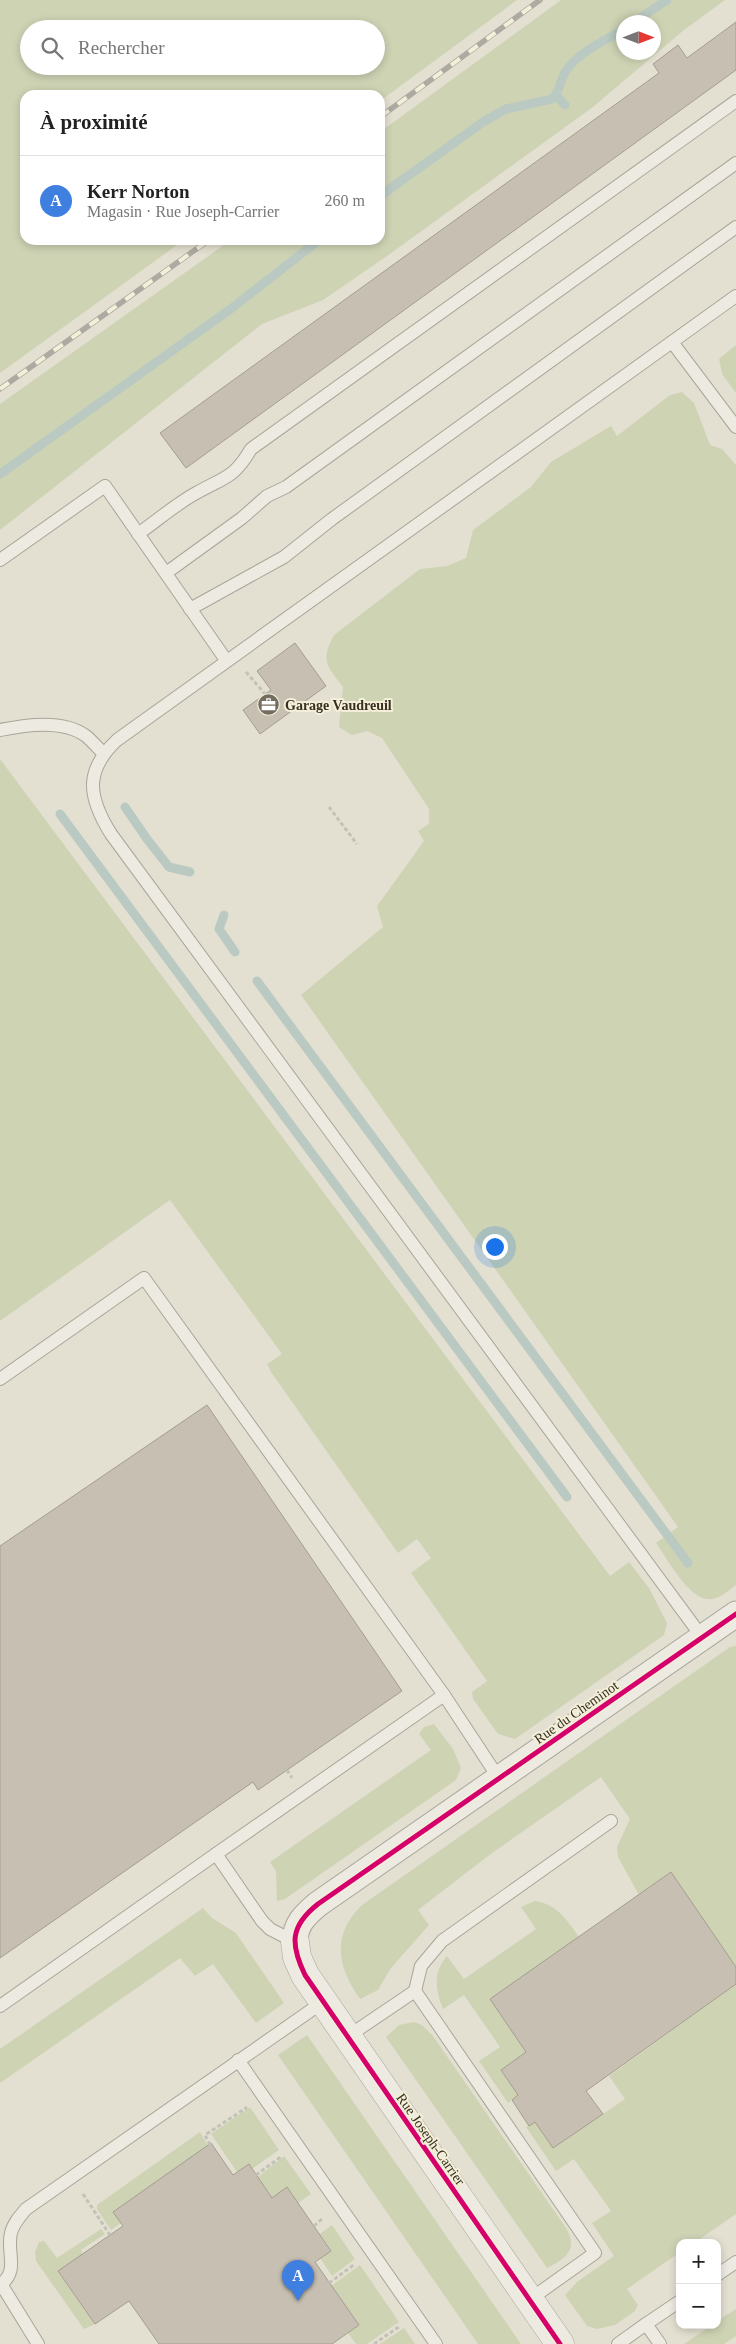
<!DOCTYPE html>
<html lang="fr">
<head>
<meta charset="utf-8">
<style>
	:root { --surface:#fff; --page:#f2f2f2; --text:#222; --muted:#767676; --line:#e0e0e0; --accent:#d93025 }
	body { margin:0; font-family:"Times New Roman",serif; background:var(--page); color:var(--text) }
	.controls { position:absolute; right:15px; bottom:15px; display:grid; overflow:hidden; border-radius:10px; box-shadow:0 2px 8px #0003 }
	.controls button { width:45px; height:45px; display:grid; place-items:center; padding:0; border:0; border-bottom:1px solid var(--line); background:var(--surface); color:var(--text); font:25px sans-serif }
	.compass { position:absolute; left:616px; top:15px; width:45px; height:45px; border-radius:50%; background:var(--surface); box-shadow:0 2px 8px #0003; rotate:90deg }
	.you { position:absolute; left:494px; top:1246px; width:18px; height:18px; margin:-12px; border:4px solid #fff; border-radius:50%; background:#1a73e8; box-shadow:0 0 0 8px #1a73e833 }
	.badge { display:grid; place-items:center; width:32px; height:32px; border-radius:50%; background:var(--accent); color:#fff; font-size:16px; font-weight:700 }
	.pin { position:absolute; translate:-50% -41px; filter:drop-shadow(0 1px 2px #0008) }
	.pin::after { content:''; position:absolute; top:26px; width:18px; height:15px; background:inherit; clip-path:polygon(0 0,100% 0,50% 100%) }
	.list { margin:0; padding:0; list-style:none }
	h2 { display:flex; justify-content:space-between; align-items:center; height:65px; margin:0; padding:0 20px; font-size:21px }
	h2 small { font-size:16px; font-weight:400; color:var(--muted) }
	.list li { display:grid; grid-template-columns:32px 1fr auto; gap:15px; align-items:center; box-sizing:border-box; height:90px; padding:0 20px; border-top:1px solid var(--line) }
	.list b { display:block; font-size:19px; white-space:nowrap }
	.list p { margin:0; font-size:16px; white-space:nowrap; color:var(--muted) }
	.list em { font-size:16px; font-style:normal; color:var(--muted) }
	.icon { flex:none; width:28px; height:28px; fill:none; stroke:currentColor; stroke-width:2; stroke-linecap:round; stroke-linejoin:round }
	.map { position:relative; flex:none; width:736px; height:2344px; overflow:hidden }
	.search { position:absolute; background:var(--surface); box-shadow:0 2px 8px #0003; left:20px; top:20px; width:365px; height:55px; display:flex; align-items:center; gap:12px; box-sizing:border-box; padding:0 18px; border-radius:28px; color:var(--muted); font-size:19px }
	.panel { position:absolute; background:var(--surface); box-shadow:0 2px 8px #0003; left:20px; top:90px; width:365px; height:155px; border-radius:15px }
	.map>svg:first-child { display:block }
	.green { fill:#ced3b4; fill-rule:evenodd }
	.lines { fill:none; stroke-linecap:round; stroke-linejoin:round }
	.stream { stroke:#bacac2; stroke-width:9 }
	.building { fill:#c7c0b2; stroke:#a39d90 }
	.service-casing { stroke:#a9a599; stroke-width:14 }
	.minor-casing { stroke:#a9a599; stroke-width:27 }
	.tertiary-casing { stroke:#a9a599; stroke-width:29 }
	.path { stroke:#c4c1b8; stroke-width:3; stroke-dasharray:4 2.5; stroke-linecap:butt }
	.service { stroke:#eceae1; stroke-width:12 }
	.minor { stroke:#eceae1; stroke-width:25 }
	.tertiary { stroke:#eceae1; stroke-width:28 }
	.rail-casing { stroke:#acaaa1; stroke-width:5.5 }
	.rail { stroke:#f3efd8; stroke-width:4; stroke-dasharray:11; stroke-linecap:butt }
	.cycleway-casing { stroke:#f3efd8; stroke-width:8 }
	.cycleway { stroke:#d6006c; stroke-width:5 }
	.labels { text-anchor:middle; stroke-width:4; stroke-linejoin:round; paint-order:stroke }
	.poi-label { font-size:14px; font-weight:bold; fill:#382f21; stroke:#f3efd8; text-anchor:start }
	.street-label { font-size:14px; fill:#382f21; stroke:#f3efd8 }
</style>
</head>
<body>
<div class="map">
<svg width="736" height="2344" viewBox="0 0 736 2344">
	<rect width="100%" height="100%" fill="#e3e0d1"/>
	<!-- green -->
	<g class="green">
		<path d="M0 0H517L380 101V95H25V240H184L0 373ZM29 29H376V66H29Z"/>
		<path d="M561 0H725L684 30 593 107 387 256 323 300 262 324 0 530V404L231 240H380V132ZM624 22H654V52H624Z"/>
		<polygon points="736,345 736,393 722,374 719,359"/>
		<path d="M682 392 694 403 710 445 722 449 736 465V1585C729 1590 721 1598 712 1599 690 1603 667 1558 656 1543L678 1527 301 995 383 927 377 906 424 841 418 831 429 824V809L382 738 367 731 352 735 339 727 343 687C327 666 320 661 334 635L420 569 447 566 466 558 473 530 531 487 551 462 611 426 617 436 670 395Z"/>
		<polygon points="0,759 610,1576 629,1562 649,1588 667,1623 664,1635 515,1739 498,1734 473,1699 472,1692 487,1681 411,1573 431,1558 417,1539 398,1553 271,1372 267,1364 282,1354 170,1200 0,1321"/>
		<path d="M736 1646V1967L671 1873 639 1895 618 1857 617 1847 630 1819 601 1777 492 1853 418 1910 429 1925 391 1968 378 1990 360 1999C337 1966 331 1935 362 1905L730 1647Z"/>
		<polygon points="434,1724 453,1749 461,1768 456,1780 285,1899 277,1901 276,1871 270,1862 431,1750 419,1734 424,1727"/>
		<path d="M535 1901C557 1904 567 1920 579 1937L490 1999 526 2052 501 2070 518 2095 508 2103 479 2061 500 2047 464 1995 443 2009C435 1990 433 1972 447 1956L464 1979 536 1929 521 1907Z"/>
		<polygon points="203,1908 212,1918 236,1933 284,2003 256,2023 213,1964 195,1976 180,1958 0,2083 0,2049"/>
		<polygon points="736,1984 736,2214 694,2243 680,2243 680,2252 627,2289 638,2305 635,2311 615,2325 597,2329 587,2326 565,2295 577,2282 614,2256 592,2223 611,2211 574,2159 556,2171 526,2127 535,2122 553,2148 625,2099 609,2076"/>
		<path d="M414 2022 422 2025 433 2036 566 2228C579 2250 565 2259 547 2268L386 2037 399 2025Z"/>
		<polygon points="307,2035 521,2344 478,2344 278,2055"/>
		<polygon points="250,2107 279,2150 252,2169 249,2164 237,2172 211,2134"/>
		<polygon points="200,2132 208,2146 113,2212 121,2223 111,2230 97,2209 97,2205"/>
		<polygon points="284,2156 311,2194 298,2203 287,2187 272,2198 258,2177"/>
		<polygon points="332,2225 355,2259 332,2276 320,2258 331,2250 320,2234"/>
		<polygon points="101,2229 105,2234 81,2250 83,2254 58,2272 95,2324 84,2329 36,2261 35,2252 39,2242 44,2241 57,2258"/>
		<polygon points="360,2265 399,2322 367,2344 356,2344 348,2333 359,2325 331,2286"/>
		<polygon points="736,2309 736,2336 724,2344 684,2344 712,2325 717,2325 717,2321"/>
		<polygon points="404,2328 415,2344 380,2344"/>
	</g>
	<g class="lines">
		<!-- stream -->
		<g class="stream">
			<polyline points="634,22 667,0"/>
			<polyline points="556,95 565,105"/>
			<path d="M380 196 483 122 506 109 552 99C561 91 560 77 568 68 581 51 606 40 624 29"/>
			<polyline points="0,474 232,308 319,240"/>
			<polyline points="125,807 147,839 169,867 190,872"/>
			<polyline points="60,814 567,1497"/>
			<polyline points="224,915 219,929 235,952"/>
			<polyline points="257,981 688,1563"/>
		</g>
	</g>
	<!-- building -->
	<g class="building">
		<polygon points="736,22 736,70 186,468 160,433 659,73 653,64 678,45 687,58"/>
		<polygon points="295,643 326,686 260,734 243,710 271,690 257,671"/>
		<polygon points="207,1405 402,1691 258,1790 253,1782 0,1958 0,1546"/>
		<polygon points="671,1872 736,1967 736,1984 586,2091 603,2114 553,2148 535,2122 529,2126 512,2100 518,2095 501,2070 526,2052 490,1999"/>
		<polygon points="211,2143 233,2175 249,2164 272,2198 287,2187 331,2251 315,2262 359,2325 332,2344 159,2344 129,2301 95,2324 58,2271 123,2226 113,2212"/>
	</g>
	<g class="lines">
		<defs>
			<g id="service">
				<polyline points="672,342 736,427"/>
				<path d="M138 534C158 520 177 503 198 492 225 477 234 478 251 449L736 101"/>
				<polyline points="0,560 105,486 226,660"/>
				<polyline points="166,573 242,518 267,496 286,487 736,163"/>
				<polyline points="190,609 284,557 332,519 736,227"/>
				<path d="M0 730C25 725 63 719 86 736 92 741 97 747 103 753"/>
				<polyline points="0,1379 144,1278 444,1695"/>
				<path d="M702 1637 111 834C88 797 84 771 117 740L736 296"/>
				<polyline points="216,1854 444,1695 500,1780"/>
				<polyline points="415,1991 421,1966 442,1941 611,1821"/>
				<polyline points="0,2006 216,1854 262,1921 270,1929 295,1942"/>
				<polyline points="347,2037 415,1991 595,2253 529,2300"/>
				<polyline points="238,2060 436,2344"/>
				<polyline points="717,2275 736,2262"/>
				<polyline points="1,2284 38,2344"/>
				<path d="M0 2285C20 2271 6 2252 11 2233 13 2224 20 2216 26 2209L323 2002"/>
				<polyline points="646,2324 680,2301"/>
				<polyline points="618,2344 646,2324 660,2344"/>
			</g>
			<path id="minor" d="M295 1942C295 1924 305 1915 318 1904L736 1614"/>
			<polyline id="tertiary" points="295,1942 297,1957 305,1975 560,2344"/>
		</defs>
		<!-- service casing -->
		<use href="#service" class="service-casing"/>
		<!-- minor casing -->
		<use href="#minor" class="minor-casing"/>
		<!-- tertiary casing -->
		<use href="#tertiary" class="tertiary-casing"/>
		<!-- path -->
		<g class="path">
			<polyline points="246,672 265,694"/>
			<polyline points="329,807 357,844"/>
			<polyline points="287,1770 292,1778"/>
			<polyline points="210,2145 205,2135 246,2108 245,2107"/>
			<polyline points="256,2175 282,2156"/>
			<polyline points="83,2194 110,2235"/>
			<polyline points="314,2226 323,2218"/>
			<polyline points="329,2283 355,2264"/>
			<polyline points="374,2344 400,2326"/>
		</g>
		<!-- service -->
		<use href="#service" class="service"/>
		<!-- minor -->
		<use href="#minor" class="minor"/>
		<!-- tertiary -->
		<use href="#tertiary" class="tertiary"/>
		<defs>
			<g id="rail">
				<polyline points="380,117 540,0"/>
				<polyline points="0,389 209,240"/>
			</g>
		</defs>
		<!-- rail casing -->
		<use href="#rail" class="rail-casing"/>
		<!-- rail -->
		<use href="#rail" class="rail"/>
		<defs>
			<path id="cycleway" d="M560 2344 305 1975C290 1944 290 1926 318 1904L736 1614"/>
		</defs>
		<!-- cycleway casing -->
		<use href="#cycleway" class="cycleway-casing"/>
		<!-- cycleway -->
		<use href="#cycleway" class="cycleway"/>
	</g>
	<!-- icons -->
	<defs>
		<symbol id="office-disc" viewBox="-11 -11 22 22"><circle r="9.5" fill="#746d5f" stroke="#f3efd8"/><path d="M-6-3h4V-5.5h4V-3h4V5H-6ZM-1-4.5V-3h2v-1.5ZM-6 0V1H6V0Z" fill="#fff"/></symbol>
	</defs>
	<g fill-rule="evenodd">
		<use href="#office-disc" x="256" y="692" width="25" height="25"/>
	</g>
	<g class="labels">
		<!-- poi labels -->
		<g class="poi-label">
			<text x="285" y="710">Garage Vaudreuil</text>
		</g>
		<!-- street labels -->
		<g class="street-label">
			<text transform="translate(576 1712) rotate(-35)" y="5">Rue du Cheminot</text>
			<text transform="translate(431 2139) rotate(55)" y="5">Rue Joseph-Carrier</text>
		</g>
	</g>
</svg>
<div class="controls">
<button>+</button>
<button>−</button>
</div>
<svg class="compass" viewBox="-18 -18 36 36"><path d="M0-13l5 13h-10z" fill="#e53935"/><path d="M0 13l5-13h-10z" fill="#767676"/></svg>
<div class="you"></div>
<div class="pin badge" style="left:298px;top:2301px;background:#3f7fe0">A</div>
<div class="search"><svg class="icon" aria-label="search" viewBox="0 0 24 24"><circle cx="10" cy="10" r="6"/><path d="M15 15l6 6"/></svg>Rechercher</div>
<section class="panel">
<h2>À proximité<small></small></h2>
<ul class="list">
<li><span class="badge" style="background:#3f7fe0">A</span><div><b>Kerr Norton</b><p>Magasin · Rue Joseph-Carrier</p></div><em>260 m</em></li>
</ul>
</section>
</div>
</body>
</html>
